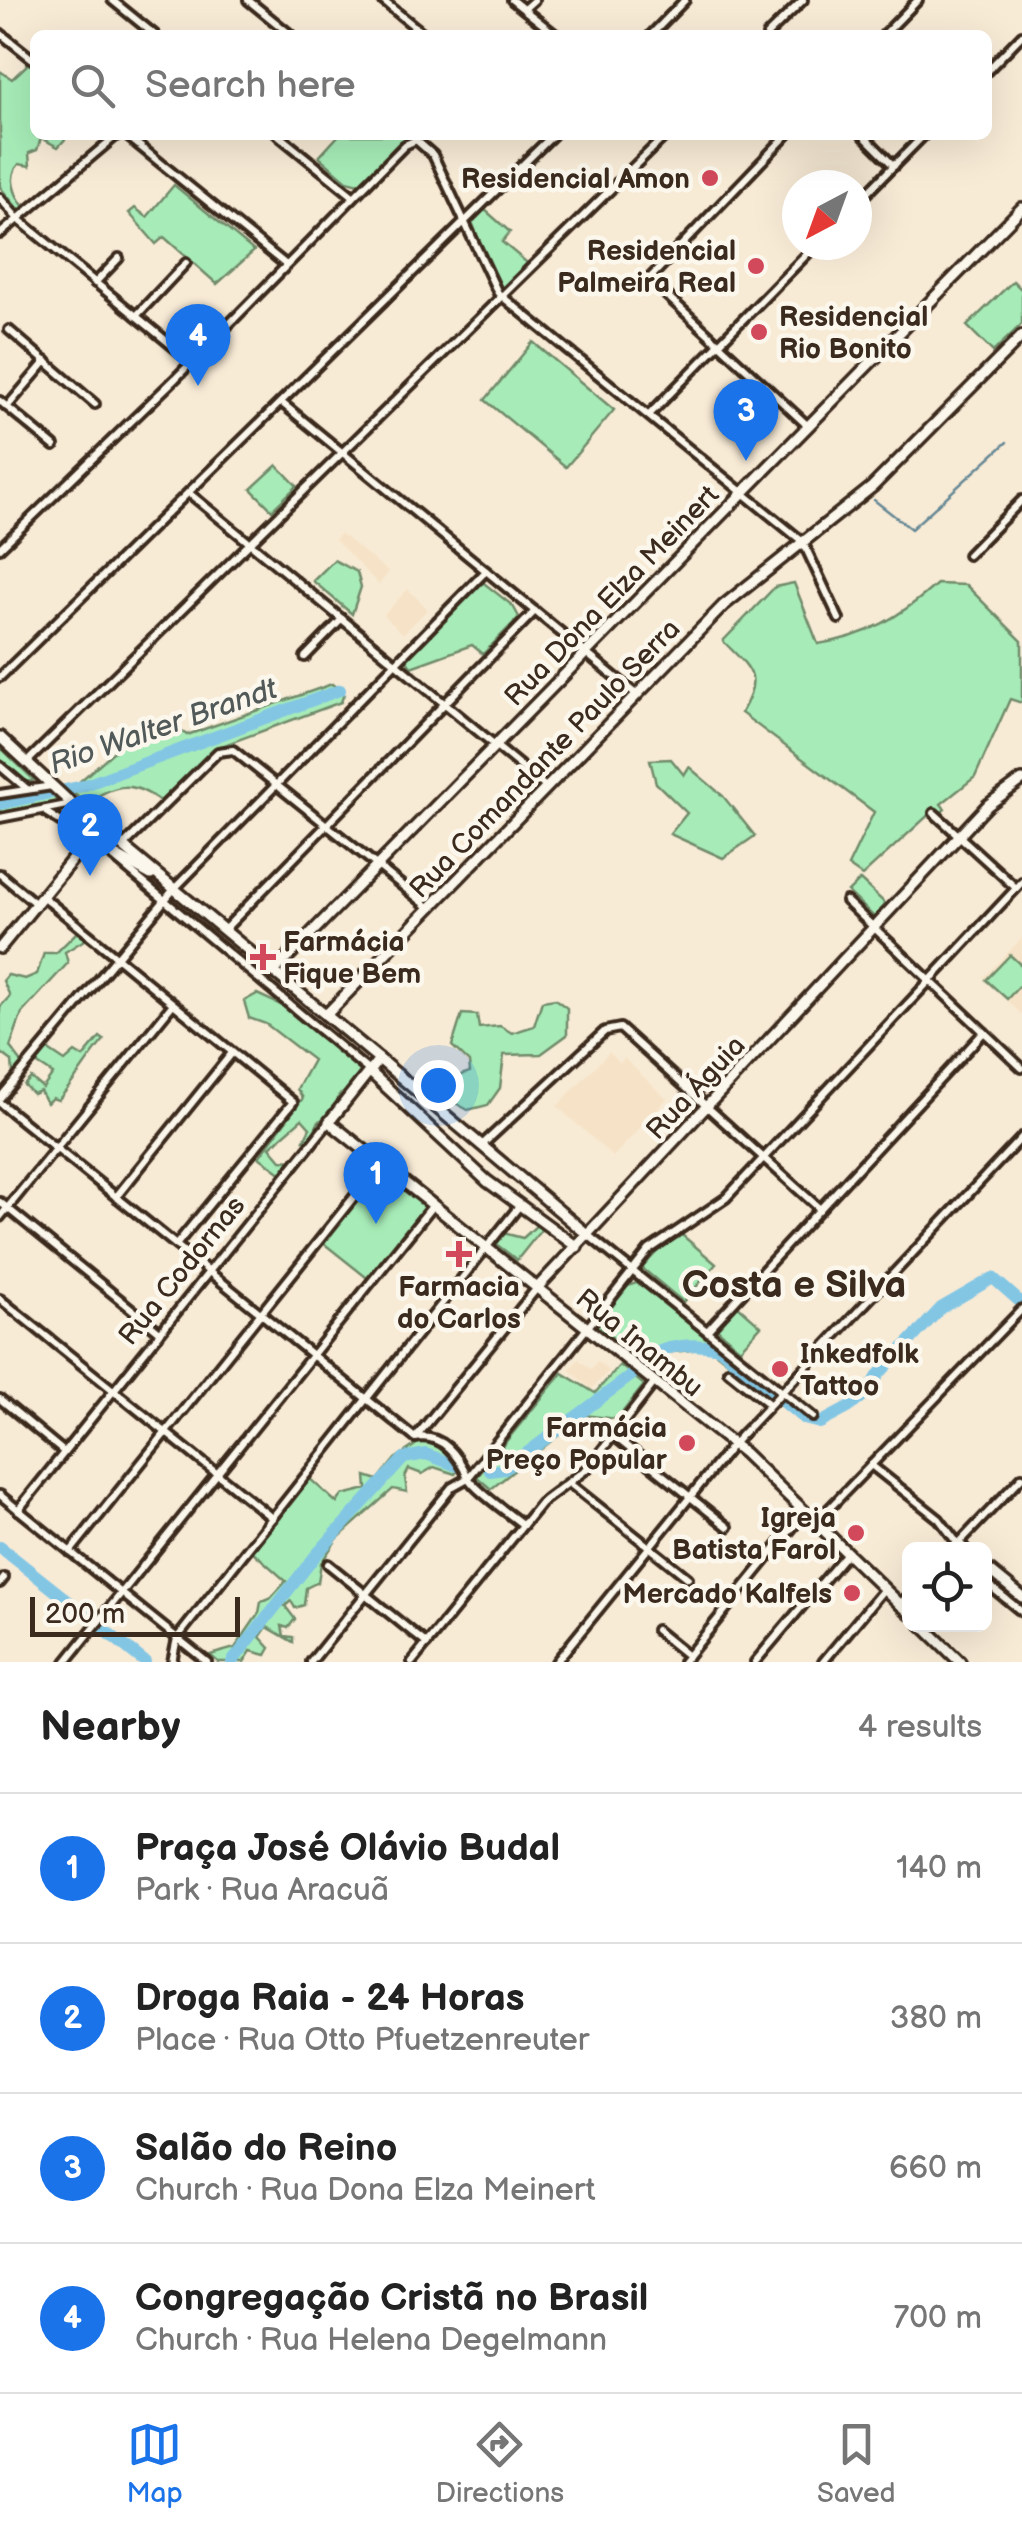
<!DOCTYPE html>
<html lang="en">
<head>
<meta charset="utf-8">
<style>
	:root { --surface:#fff; --page:#f6f6f6; --text:#222; --muted:#767676; --line:#e0e0e0; --accent:#1a73e8 }
	body { margin:0; font-family:"Balsamiq Sans",sans-serif; background:var(--page); color:var(--text) }
	.controls { position:absolute; right:30px; bottom:30px; display:grid; overflow:hidden; border-radius:15px; box-shadow:0 10px 40px #0002 }
	.controls button { width:90px; height:90px; display:grid; place-items:center; padding:0; border:0; border-bottom:2px solid var(--line); background:var(--surface); color:var(--text); font:50px sans-serif }
	.compass { position:absolute; left:782px; top:170px; width:90px; height:90px; border-radius:50%; background:var(--surface); box-shadow:0 10px 40px #0002; rotate:221deg }
	.scale { position:absolute; left:30px; bottom:25px; width:210px; box-sizing:border-box; padding-left:10px; border:5px solid #3b2a1e; border-top:0; font-size:28px; line-height:35px; white-space:nowrap; color:#3b2a1e; -webkit-text-stroke:8px #fbf7ec; paint-order:stroke }
	.you { position:absolute; left:438px; top:1085px; width:35px; height:35px; margin:-25px; border:8px solid #fff; border-radius:50%; background:#1a73e8; box-shadow:0 0 0 15px #1a73e833 }
	.badge { display:grid; place-items:center; width:65px; height:65px; border-radius:50%; background:var(--accent); color:#fff; font-size:32px; font-weight:700 }
	.pin { position:absolute; translate:-50% -82px; filter:drop-shadow(0 2px 5px #0008) }
	.pin::after { content:''; position:absolute; top:52px; width:35px; height:30px; background:inherit; clip-path:polygon(0 0,100% 0,50% 100%) }
	.list { margin:0; padding:0; list-style:none }
	h2 { display:flex; justify-content:space-between; align-items:center; height:130px; margin:0; padding:0 40px; font-size:42px }
	h2 small { font-size:32px; font-weight:400; color:var(--muted) }
	.list li { display:grid; grid-template-columns:65px 1fr auto; gap:30px; align-items:center; box-sizing:border-box; height:150px; padding:0 40px; border-top:2px solid var(--line) }
	.list b { display:block; font-size:38px; white-space:nowrap }
	.list p { margin:0; font-size:32px; white-space:nowrap; color:var(--muted) }
	.list em { font-size:32px; font-style:normal; color:var(--muted) }
	.icon { flex:none; width:55px; height:55px; fill:none; stroke:currentColor; stroke-width:2; stroke-linecap:round; stroke-linejoin:round }
	.map { position:relative; flex:none; width:1022px; height:1662px; overflow:hidden }
	.search { position:absolute; background:var(--surface); box-shadow:0 10px 40px #0002; left:30px; right:30px; top:30px; height:110px; display:flex; align-items:center; gap:25px; box-sizing:border-box; padding:0 35px; border-radius:15px; color:var(--muted); font-size:38px }
	.sheet { height:730px; background:var(--surface) }
	nav { display:flex; justify-content:space-around; align-items:center; box-sizing:border-box; height:140px; border-top:2px solid var(--line); background:var(--surface); font-size:28px; color:var(--muted) }
	nav a { display:grid; justify-items:center; gap:5px }
	nav .on { color:var(--accent) }
	.map>svg:first-child { display:block }
	.built { fill:#f6e3c7 }
	.green { fill:#a7ecb8; stroke:#718b6b; stroke-width:2.5 }
	.lines { fill:none; stroke-linecap:round; stroke-linejoin:round }
	.stream { stroke:#668895; stroke-width:2.5 }
	.river { stroke:#83c6e4; stroke-width:12 }
	.minor-casing { stroke:#3b2a1e; stroke-width:14 }
	.tertiary-casing { stroke:#3b2a1e; stroke-width:16 }
	.secondary-casing { stroke:#3b2a1e; stroke-width:16 }
	.minor { stroke:#fbf7ec; stroke-width:6 }
	.tertiary { stroke:#fbf7ec; stroke-width:9 }
	.secondary { stroke:#fbf7ec; stroke-width:9 }
	.poi-dot { fill:#d1495b; stroke:#fbf7ec; stroke-width:4 }
	.labels { text-anchor:middle; stroke-width:9; stroke-linejoin:round; paint-order:stroke }
	.poi-label { font-size:28px; font-weight:bold; fill:#3b2a1e; stroke:#fbf7ec; text-anchor:end }
	.street-label { font-size:28px; fill:#3b2a1e; stroke:#fbf7ec }
	.water-label { font-size:30px; font-style:italic; fill:#515959; stroke:#fbf7ec }
	.district-label { font-size:38px; font-weight:bold; fill:#3b2a1e; stroke:#fbf7ec }
</style>
</head>
<body>
<div class="map">
<svg width="1022" height="1662" viewBox="0 0 1022 1662">
	<rect width="100%" height="100%" fill="#f8ebd6"/>
	<filter id="ink" filterUnits="userSpaceOnUse"><feTurbulence type="fractalNoise" baseFrequency=".01" numOctaves="2"/><feDisplacementMap in="SourceGraphic" scale="20" xChannelSelector="R" yChannelSelector="G"/><feConvolveMatrix kernelMatrix="1 2 1 2 8 2 1 2 1" color-interpolation-filters="sRGB"/></filter>
	<g filter="url(#ink)">
		<!-- built -->
		<g class="built">
			<polygon points="340,533 389,572 379,585 335,540"/>
			<polygon points="408,589 428,609 403,634 383,615"/>
			<polygon points="1022,938 1022,1015 983,978"/>
			<polygon points="609,1052 620,1063 624,1058 667,1099 613,1157 557,1106"/>
			<polygon points="578,1359 591,1369 597,1361 609,1371 592,1389 569,1370"/>
		</g>
		<!-- green -->
		<g class="green">
			<path d="M29 63 35 66V135H69L58 147 41 138 37 150 29 153 30 166 19 164C7 177 15 195 24 207L20 211 0 187V71L12 79Z"/>
			<polygon points="339,135 426,135 402,142 359,184 347,181 319,157"/>
			<polygon points="174,185 254,251 217,284 164,237 156,244 129,213 135,208 147,217"/>
			<polygon points="484,209 510,232 502,242 531,266 507,290 496,285 472,222"/>
			<polygon points="1013,281 1022,290 1022,324 993,352 967,326"/>
			<polygon points="533,342 614,410 566,467 485,400"/>
			<polygon points="277,465 297,486 272,510 251,489"/>
			<polygon points="334,560 357,572 361,587 352,614 313,581"/>
			<polygon points="480,580 513,606 519,617 483,654 472,645 411,667 403,655"/>
			<path d="M794 583 818 644C867 637 901 616 937 584L966 585 1022 641V703L1010 699 975 777 941 804 945 809 940 814 935 809 862 876 848 866 874 812 741 713C764 675 750 669 723 641L775 587Z"/>
			<path d="M332 684 344 694 341 702 216 748 163 803C131 780 119 783 85 803L70 790 139 729 146 738 181 731 187 735Z"/>
			<polygon points="0,747 34,780 23,783 0,763"/>
			<polygon points="671,759 684,775 689,767 723,796 755,836 723,858 670,834 687,813 656,783 650,760"/>
			<polygon points="46,789 59,803 0,813 0,797"/>
			<polygon points="860,880 887,905 875,918 848,892"/>
			<polygon points="77,932 86,939 65,952 68,963 22,1013 10,1047 23,1064 18,1074 13,1073 12,1061 0,1052 0,1007 10,996 3,981 8,975 25,979 37,974 44,953 56,953"/>
			<polygon points="1010,955 1022,966 1022,983 1007,999 986,980"/>
			<polygon points="257,994 292,1010 359,1067 361,1073 351,1090 339,1095 333,1114 319,1121 310,1140 304,1140 310,1128 302,1119 270,1147 281,1160 293,1161 282,1174 259,1157 303,1098 297,1089 313,1060 266,1024 249,1018 244,1001"/>
			<polygon points="555,999 567,1008 567,1035 541,1054 504,1055 500,1088 488,1105 468,1110 437,1093 446,1080 470,1072 469,1062 452,1046 462,1014 477,1015 479,1028 500,1026 512,1033 534,1026 542,1001"/>
			<path d="M100 1037 104 1040C88 1058 75 1082 58 1100L52 1098 47 1103 40 1091 33 1094 24 1085 31 1078 43 1088 53 1074 36 1063 47 1049 65 1061 75 1052 83 1057Z"/>
			<polygon points="382,1168 431,1207 371,1281 322,1242"/>
			<polygon points="538,1224 545,1225 517,1260 492,1241 499,1232 523,1238"/>
			<polygon points="682,1235 716,1264 683,1302 642,1268 664,1244"/>
			<polygon points="636,1283 655,1293 767,1383 772,1393 769,1395 710,1348 664,1353 647,1364 597,1326 628,1286"/>
			<polygon points="737,1305 761,1326 740,1349 716,1328"/>
			<polygon points="620,1365 644,1385 617,1419 584,1415 491,1489 477,1477 562,1373 595,1393"/>
			<path d="M421 1441 432 1442 461 1465 433 1452 400 1459 395 1470C414 1449 436 1461 460 1468L455 1474 434 1467 422 1474 409 1469 405 1477 407 1492 393 1489 337 1539 321 1563 318 1582 306 1588 304 1605 295 1608 291 1601 285 1606 295 1619 288 1628 282 1626 284 1636 293 1637V1642L267 1627 260 1637 270 1648 266 1655 251 1651 244 1662H234L255 1637 229 1662H218L210 1655 235 1648 259 1613 261 1602 270 1599 286 1581 252 1551 308 1477 337 1503 342 1495 367 1489 366 1476 378 1480 395 1459Z"/>
		</g>
		<g class="lines">
			<!-- stream -->
			<polyline class="stream" points="874,500 911,529 1007,442"/>
			<!-- river -->
			<g class="river">
				<polyline points="0,804 83,786 340,690"/>
				<path d="M646 1360C662 1344 696 1343 719 1348L804 1419 820 1423 848 1408 869 1391 879 1374 941 1308 993 1278 1018 1300"/>
				<polyline points="490,1471 505,1469 632,1375"/>
				<polyline points="0,1547 145,1662"/>
				<polyline points="232,1662 316,1555 404,1458 426,1454 457,1466"/>
			</g>
			<defs>
				<g id="minor">
					<polyline points="112,0 155,35"/>
					<polyline points="248,0 291,35"/>
					<polyline points="382,0 425,35"/>
					<polyline points="512,0 556,35"/>
					<polyline points="524,9 534,0"/>
					<polyline points="0,33 35,61"/>
					<polyline points="651,35 685,0"/>
					<polyline points="767,35 803,0"/>
					<polyline points="884,35 918,0"/>
					<polyline points="987,71 1022,35"/>
					<polyline points="126,135 285,264"/>
					<polyline points="278,135 353,196"/>
					<polyline points="787,135 649,279 808,426"/>
					<polyline points="863,135 894,166"/>
					<polyline points="0,198 18,219 191,361"/>
					<polyline points="857,203 924,135"/>
					<polyline points="0,234 117,135"/>
					<polyline points="95,283 119,258"/>
					<polyline points="136,316 186,263"/>
					<polyline points="9,330 95,404"/>
					<polyline points="0,401 54,446"/>
					<polyline points="282,403 637,695"/>
					<polyline points="7,407 46,361"/>
					<polyline points="649,415 816,245"/>
					<polyline points="189,493 547,788"/>
					<polyline points="0,548 176,378 405,145 416,140 433,155 498,293 803,542 839,619"/>
					<polyline points="968,555 1022,500"/>
					<polyline points="305,657 342,619"/>
					<polyline points="0,677 553,135"/>
					<polyline points="27,762 666,135"/>
					<polyline points="0,766 27,789"/>
					<polyline points="0,794 52,786"/>
					<polyline points="47,813 85,837"/>
					<polyline points="934,813 1016,888"/>
					<polyline points="0,818 72,804"/>
					<polyline points="123,846 218,752 233,750 430,908"/>
					<polyline points="113,857 369,1071"/>
					<polyline points="0,874 36,904"/>
					<polyline points="42,896 293,1102 176,1245"/>
					<polyline points="846,901 1022,1068"/>
					<polyline points="224,930 535,611"/>
					<polyline points="0,1098 174,889 486,571"/>
					<path d="M0 1103 415 1438C443 1433 458 1456 468 1477 473 1489 511 1515 523 1525"/>
					<polyline points="482,1145 605,1031 620,1028 820,1209"/>
					<polyline points="116,1197 232,1053"/>
					<polyline points="0,1202 160,1332"/>
					<polyline points="0,1217 173,1004"/>
					<polyline points="588,1235 813,1417"/>
					<polyline points="0,1299 272,1518"/>
					<polyline points="708,1330 984,1032"/>
					<polyline points="728,1371 769,1404"/>
					<polyline points="0,1399 64,1452"/>
					<polyline points="614,1436 728,1527"/>
					<polyline points="416,1437 537,1288"/>
					<polyline points="871,1465 939,1519 958,1544 1022,1477"/>
					<polyline points="569,1483 688,1578"/>
					<polyline points="0,1495 207,1662"/>
					<polyline points="18,1510 329,1122"/>
					<polyline points="816,1522 1022,1309"/>
					<polyline points="70,1552 381,1163"/>
					<polyline points="328,1564 427,1644"/>
					<polyline points="984,1581 1022,1612"/>
					<polyline points="0,1583 4,1578"/>
					<polyline points="656,1630 688,1656"/>
					<polyline points="66,1662 433,1205"/>
					<polyline points="172,1662 177,1638 520,1205"/>
					<polyline points="311,1662 452,1487 468,1478 649,1250 726,1198 1022,882"/>
					<polyline points="412,1662 541,1503 588,1468 655,1382"/>
					<polyline points="556,1662 733,1444 1022,1137"/>
					<polyline points="683,1662 805,1512"/>
					<polyline points="755,1662 847,1553"/>
					<polyline points="823,1662 884,1589"/>
				</g>
				<g id="tertiary">
					<polyline points="274,971 1022,208"/>
					<polyline points="326,1015 724,605 872,487 1022,336"/>
					<polyline points="379,1059 588,1235"/>
					<polyline points="369,1071 487,1181 577,1247"/>
					<polyline points="537,1288 988,805 1022,780"/>
					<polyline points="901,1605 910,1613"/>
					<polyline points="921,1624 960,1662"/>
				</g>
				<g id="secondary">
					<polyline points="0,737 72,804 379,1059 329,1122 744,1453 901,1605 910,1596"/>
					<polyline points="73,806 88,840 151,875"/>
					<polyline points="0,948 88,840"/>
					<polyline points="952,1550 958,1544 965,1550"/>
					<polyline points="984,1566 1022,1597"/>
				</g>
			</defs>
			<!-- minor casing -->
			<use href="#minor" class="minor-casing"/>
			<!-- tertiary casing -->
			<use href="#tertiary" class="tertiary-casing"/>
			<!-- secondary casing -->
			<use href="#secondary" class="secondary-casing"/>
			<!-- minor -->
			<use href="#minor" class="minor"/>
			<!-- tertiary -->
			<use href="#tertiary" class="tertiary"/>
			<!-- secondary -->
			<use href="#secondary" class="secondary"/>
		</g>
	</g>
	<!-- markers -->
	<g class="poi-dot">
		<circle cx="710" cy="178" r="10"/>
		<circle cx="756" cy="266" r="10"/>
		<circle cx="759" cy="332" r="10"/>
		<path d="M258 942h10v10h10v10h-10v10h-10v-10h-10v-10h10z"/>
		<path d="M454 1239h10v10h10v10h-10v10h-10v-10h-10v-10h10z"/>
		<circle cx="780" cy="1369" r="10"/>
		<circle cx="687" cy="1443" r="10"/>
		<circle cx="856" cy="1533" r="10"/>
		<circle cx="852" cy="1593" r="10"/>
	</g>
	<g class="labels">
		<!-- poi labels -->
		<g class="poi-label">
			<text x="690" y="188">Residencial Amon</text>
			<text x="736" y="260">Residencial<tspan x="736" dy="32">Palmeira Real</tspan></text>
			<text x="779" y="326" text-anchor="start">Residencial<tspan x="779" dy="32">Rio Bonito</tspan></text>
			<text x="283" y="951" text-anchor="start">Farmácia<tspan x="283" dy="32">Fique Bem</tspan></text>
			<text x="459" y="1296" text-anchor="middle">Farmacia<tspan x="459" dy="32">do Carlos</tspan></text>
			<text x="800" y="1363" text-anchor="start">Inkedfolk<tspan x="800" dy="32">Tattoo</tspan></text>
			<text x="667" y="1437">Farmácia<tspan x="667" dy="32">Preço Popular</tspan></text>
			<text x="836" y="1527">Igreja<tspan x="836" dy="32">Batista Farol</tspan></text>
			<text x="832" y="1603">Mercado Kalfels</text>
		</g>
		<!-- street labels -->
		<g class="street-label">
			<text transform="translate(611 595) rotate(-46)" y="10">Rua Dona Elza Meinert</text>
			<text transform="translate(544 758) rotate(-46)" y="10">Rua Comandante Paulo Serra</text>
			<text transform="translate(695 1087) rotate(-47)" y="10">Rua Águia</text>
			<text transform="translate(181 1270) rotate(-51)" y="10">Rua Codornas</text>
			<text transform="translate(640 1342) rotate(39)" y="10">Rua Inambu</text>
		</g>
		<!-- water labels -->
		<g class="water-label">
			<text transform="translate(163 726) rotate(-19)" y="10">Rio Walter Brandt</text>
		</g>
		<!-- district labels -->
		<g class="district-label">
			<text x="794" y="1297">Costa e Silva</text>
		</g>
	</g>
</svg>
<div class="controls">
<button><svg class="icon" aria-label="locate" viewBox="0 0 24 24"><circle cx="12" cy="12" r="6"/><path d="M12 2v4M12 18v4M2 12h4M18 12h4"/></svg></button>
</div>
<svg class="compass" viewBox="-18 -18 36 36"><path d="M0-13l5 13h-10z" fill="#e53935"/><path d="M0 13l5-13h-10z" fill="#767676"/></svg>
<div class="scale">200 m</div>
<div class="you"></div>
<div class="pin badge" style="left:376px;top:1224px">1</div>
<div class="pin badge" style="left:90px;top:876px">2</div>
<div class="pin badge" style="left:746px;top:461px">3</div>
<div class="pin badge" style="left:198px;top:386px">4</div>
<div class="search"><svg class="icon" aria-label="search" viewBox="0 0 24 24"><circle cx="10" cy="10" r="6"/><path d="M15 15l6 6"/></svg>Search here</div>
</div>
<section class="sheet">
<h2>Nearby<small>4 results</small></h2>
<ul class="list">
<li><span class="badge">1</span><div><b>Praça José Olávio Budal</b><p>Park · Rua Aracuã</p></div><em>140 m</em></li>
<li><span class="badge">2</span><div><b>Droga Raia - 24 Horas</b><p>Place · Rua Otto Pfuetzenreuter</p></div><em>380 m</em></li>
<li><span class="badge">3</span><div><b>Salão do Reino</b><p>Church · Rua Dona Elza Meinert</p></div><em>660 m</em></li>
<li><span class="badge">4</span><div><b>Congregação Cristã no Brasil</b><p>Church · Rua Helena Degelmann</p></div><em>700 m</em></li>
</ul>
</section>
<nav>
<a class="on"><svg class="icon" aria-label="map" viewBox="0 0 24 24"><path d="M3 6l6-2 6 2 6-2v14l-6 2-6-2-6 2zM9 4v14M15 6v14"/></svg>Map</a>
<a><svg class="icon" aria-label="directions" viewBox="0 0 24 24"><path d="M12 3l9 9-9 9-9-9zM9 14v-3h6M13 9l2 2-2 2"/></svg>Directions</a>
<a><svg class="icon" aria-label="saved" viewBox="0 0 24 24"><path d="M7 4h10v16l-5-4-5 4z"/></svg>Saved</a>
</nav>
</body>
</html>
